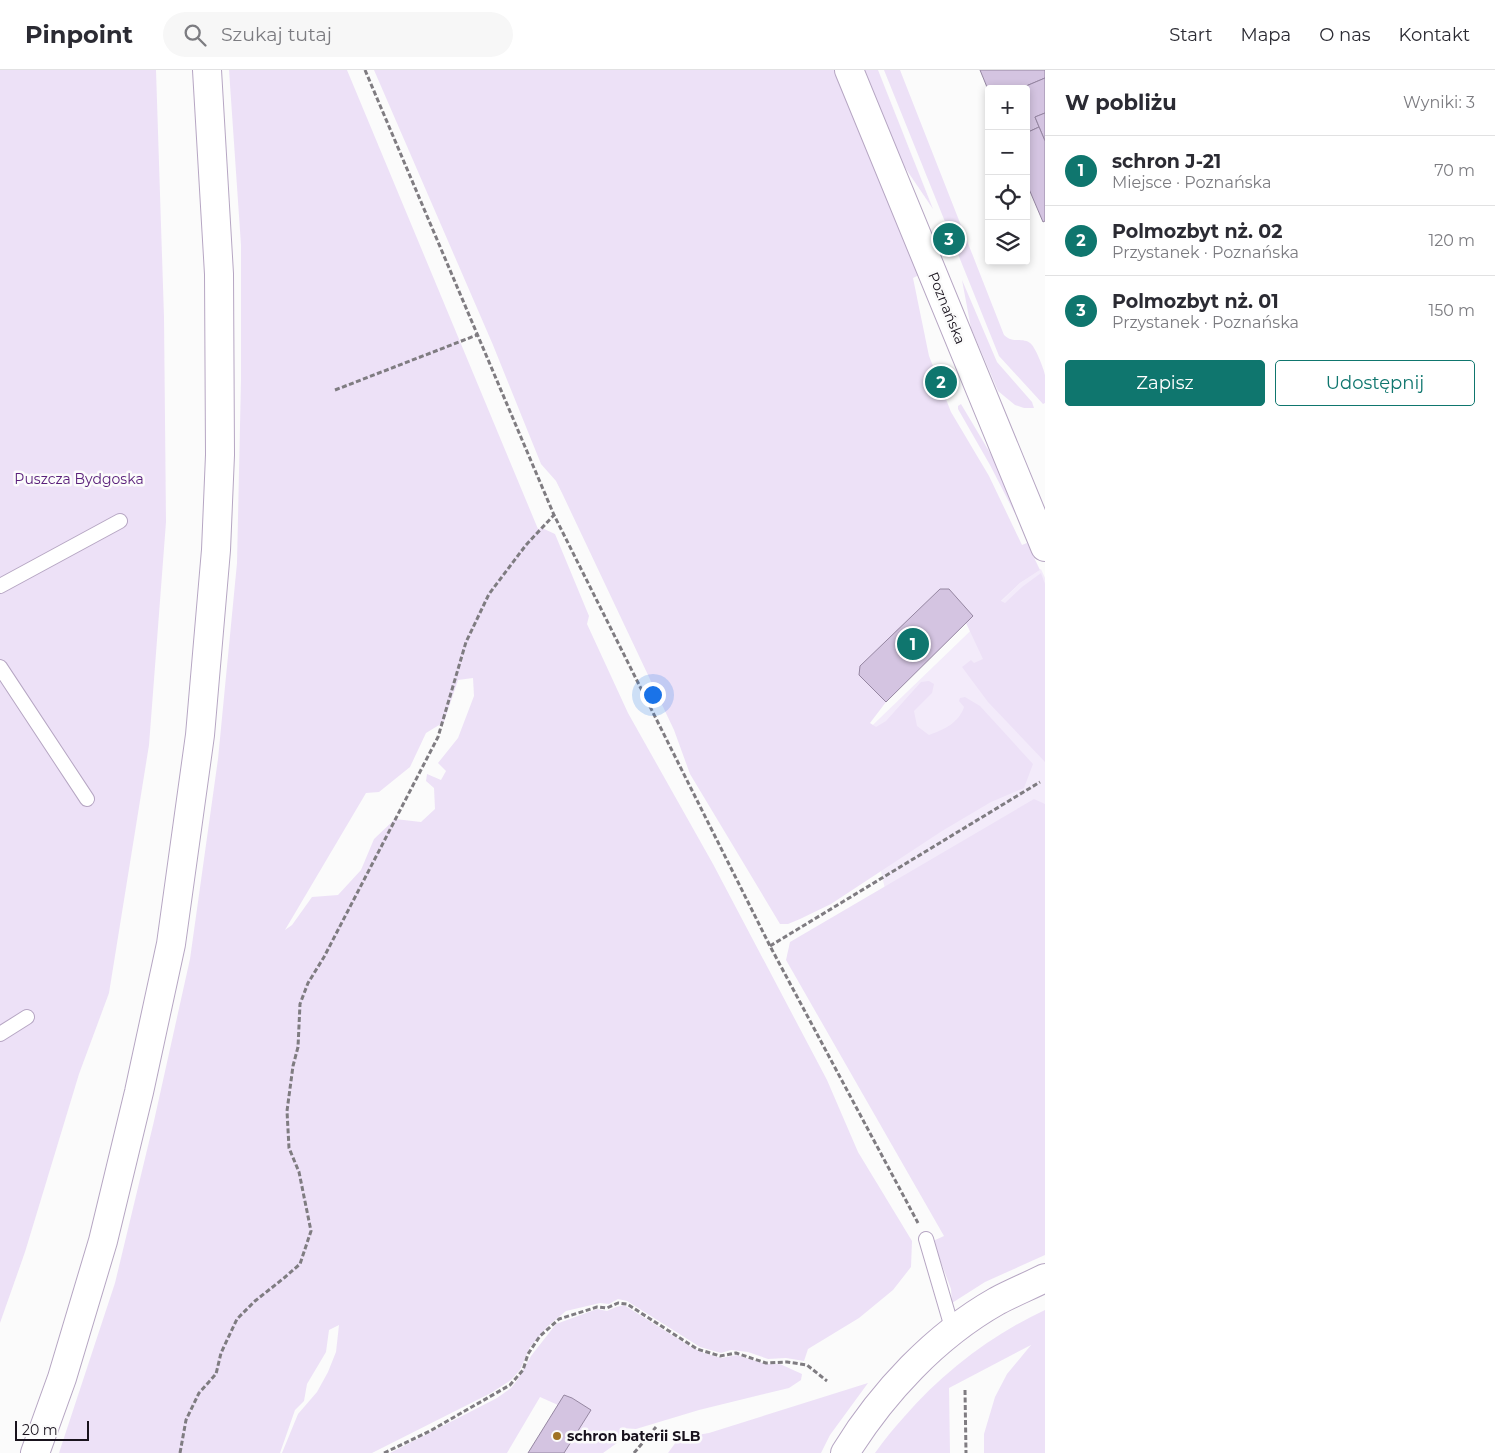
<!DOCTYPE html>
<html lang="pl">
<head>
<meta charset="utf-8">
<style>
	:root { --surface:#fff; --page:#f7f7f7; --text:#2b2b33; --muted:#7c7c81; --line:#e1e1e2; --accent:#0f766e }
	body { margin:0; font-family:Montserrat,sans-serif; background:var(--page); color:var(--text) }
	.controls { position:absolute; right:15px; top:15px; display:grid; overflow:hidden; border-radius:5px; box-shadow:0 2px 8px #0003 }
	.controls button { width:45px; height:45px; display:grid; place-items:center; padding:0; border:0; border-bottom:1px solid var(--line); background:var(--surface); color:var(--text); font:25px sans-serif }
	.scale { position:absolute; left:15px; bottom:12px; width:74px; box-sizing:border-box; padding-left:5px; border:2px solid #19131d; border-top:0; font-size:14px; line-height:18px; white-space:nowrap; color:#19131d; -webkit-text-stroke:4px #fbfbfb; paint-order:stroke }
	.you { position:absolute; left:652px; top:624px; width:18px; height:18px; margin:-12px; border:4px solid #fff; border-radius:50%; background:#1a73e8; box-shadow:0 0 0 8px #1a73e833 }
	.badge { display:grid; place-items:center; width:32px; height:32px; border-radius:50%; background:var(--accent); color:#fff; font-size:16px; font-weight:700 }
	.pin { position:absolute; translate:-50% -50%; border:2px solid #fff; box-shadow:0 1px 5px #0006 }
	.list { margin:0; padding:0; list-style:none }
	h2 { display:flex; justify-content:space-between; align-items:center; height:65px; margin:0; padding:0 20px; font-size:21px }
	h2 small { font-size:16px; font-weight:400; color:var(--muted) }
	.list li { display:grid; grid-template-columns:32px 1fr auto; gap:15px; align-items:center; box-sizing:border-box; height:70px; padding:0 20px; border-top:1px solid var(--line) }
	.list b { display:block; font-size:19px; white-space:nowrap }
	.list p { margin:0; font-size:16px; white-space:nowrap; color:var(--muted) }
	.list em { font-size:16px; font-style:normal; color:var(--muted) }
	.actions { display:flex; gap:10px; padding:15px 20px }
	.actions a { flex:1; padding:11px 0; border:1px solid var(--accent); border-radius:5px; text-align:center; font-size:18px; color:var(--accent) }
	.actions .main { background:var(--accent); color:#fff }
	.icon { flex:none; width:28px; height:28px; fill:none; stroke:currentColor; stroke-width:2; stroke-linecap:round; stroke-linejoin:round }
	.map { position:relative; flex:none; width:1045px; height:1383px; overflow:hidden }
	header { display:flex; align-items:center; gap:30px; box-sizing:border-box; height:70px; padding:0 25px; background:var(--surface); border-bottom:1px solid var(--line) }
	header strong { font-size:24px }
	nav { display:flex; gap:28px; margin-inline-start:auto; font-size:18px }
	.search { width:350px; height:45px; background:var(--page); display:flex; align-items:center; gap:12px; box-sizing:border-box; padding:0 18px; border-radius:28px; color:var(--muted); font-size:19px }
	main { display:flex }
	aside { flex:1; background:var(--surface) }
	.map>svg:first-child { display:block }
	.built { fill:#f3ebfa }
	.green { fill:#ede1f7; fill-rule:evenodd }
	.building { fill:#d4c4e1; stroke:#9586a1 }
	.lines { fill:none; stroke-linecap:round; stroke-linejoin:round }
	.lane-casing { stroke:#b6a6c3; stroke-width:16 }
	.street-casing { stroke:#b6a6c3; stroke-width:30 }
	.primary-casing { stroke:#b6a6c3; stroke-width:30 }
	.highway-casing { stroke:#b6a6c3; stroke-width:30 }
	.path { stroke:#7f7c81; stroke-width:3; stroke-dasharray:5 2.5; stroke-linecap:butt }
	.lane { stroke:#fff; stroke-width:14 }
	.street { stroke:#fff; stroke-width:28 }
	.primary { stroke:#fff; stroke-width:28 }
	.highway { stroke:#fff; stroke-width:28 }
	.poi-dot { fill:#a07224; stroke:#fbfbfb; stroke-width:2 }
	.labels { text-anchor:middle; stroke-width:5; stroke-linejoin:round; paint-order:stroke }
	.street-label { font-size:14px; fill:#19131d; stroke:#fbfbfb }
	.park-label { font-size:14px; fill:#5a207b; stroke:#fbfbfb }
	.poi-label { font-size:14px; font-weight:bold; fill:#19131d; stroke:#fbfbfb; text-anchor:start }
</style>
</head>
<body>
<header>
<strong>Pinpoint</strong>
<div class="search"><svg class="icon" aria-label="search" viewBox="0 0 24 24"><circle cx="10" cy="10" r="6"/><path d="M15 15l6 6"/></svg>Szukaj tutaj</div>
<nav><a>Start</a><a>Mapa</a><a>O nas</a><a>Kontakt</a></nav>
</header>
<main>
<div class="map">
<svg width="1045" height="1383" viewBox="0 0 1045 1383">
	<rect width="100%" height="100%" fill="#fbfbfb"/>
	<!-- built -->
	<polygon class="built" points="1041,499 1045,508 1045,782 888,832 852,675 1020,513"/>
	<!-- green -->
	<g class="green">
		<polygon points="0,0 156,0 164,247 166,452 149,675 109,923 79,1004 25,1182 0,1253"/>
		<path d="M229 0H347L538 459 542 458 555 464 589 546 587 554 628 643 713 794 827 1010 858 1082 912 1171 911 1197 893 1220 859 1248 808 1279 804 1291 786 1288 768 1289 748 1282 731 1280 721 1283 700 1277 627 1231 618 1229 609 1234 600 1233 566 1241 548 1256 530 1277 520 1300 511 1310 491 1323 372 1383H282L298 1344 317 1322 328 1302 336 1282 339 1255 329 1260 326 1282 307 1314 304 1331 295 1340 280 1383H59L115 1213 154 1051 190 889 218 689 237 493 241 310V175ZM473 608 474 626 458 668 438 693 446 701 441 710 427 704 426 711 434 718 435 739 421 752 395 749 374 769 361 800 338 825 312 827 292 855 285 860 366 723 379 722 410 697 426 663 444 652 458 610Z"/>
		<path d="M374 0H834L919 205 913 208 929 286 951 342 989 406 1022 475 1027 473 1040 500 1020 513 1001 531 1005 533 1022 517 1041 503 1045 514V692L988 632 962 597 971 590 974 593 983 589 966 553 886 632 870 653 876 657 886 651 921 612 929 611 934 614 932 623 914 641 917 656 929 665C943 660 959 653 964 637L959 631 960 628 965 627 980 636 1033 694 1024 718 991 732 942 761 831 834 800 849 788 854H780L690 704 674 660 562 423 556 411 541 394 493 275Z"/>
		<polygon points="864,0 878,0 933,139 902,93"/>
		<path d="M884 0H900L1004 265C1013 274 1021 267 1030 273 1035 276 1044 299 1045 305 1045 314 1045 324 1045 333L1043 334 999 286Z"/>
		<polygon points="962,210 997,292 1032,332 1034,338 1024,338 1015,335 998,321 971,258"/>
		<polygon points="961,334 999,398 1027,467 990,395 958,339 958,336"/>
		<polygon points="1034,729 1045,734 1045,1185 985,1212 952,1233 951,1219 933,1171 944,1166 786,890 790,872"/>
		<polygon points="624,1235 691,1277 704,1283 721,1288 737,1285 766,1294 780,1294 802,1304 801,1310 789,1318 699,1340 636,1359 621,1358 617,1373 603,1383 564,1383 591,1340 572,1328 564,1325 558,1335 540,1327 507,1383 390,1383 497,1328 511,1318 518,1309 531,1286 556,1254 597,1239 607,1241 616,1237"/>
		<path d="M1045 1240V1383H984V1364L995 1327 1007 1304 1031 1275 949 1318 950 1383H875C884 1370 894 1358 904 1347 943 1302 991 1265 1045 1240Z"/>
		<polygon points="868,1313 830,1365 821,1383 668,1383 679,1368 709,1363"/>
	</g>
	<!-- building -->
	<g class="building">
		<polygon points="980,0 1045,0 1045,8 1019,19 989,19 989,22"/>
		<polygon points="1045,8 1045,43 1035,47 1039,57 1026,63 1026,19 1019,19"/>
		<polygon points="1045,43 1045,71 1035,47"/>
		<polygon points="1039,57 1045,71 1045,151 1043,152 1026,112 1026,63"/>
		<polygon points="940,519 949,519 973,546 886,632 859,605 860,596"/>
		<polygon points="564,1325 572,1328 591,1340 564,1383 528,1383"/>
	</g>
	<g class="lines">
		<defs>
			<g id="lane">
				<polyline points="0,516 120,451"/>
				<polyline points="0,597 87,729"/>
				<polyline points="0,964 27,947"/>
				<polyline points="926,1169 953,1261"/>
			</g>
			<path id="street" d="M845 1383C882 1323 935 1266 997 1231 1012 1223 1029 1216 1045 1208"/>
			<polyline id="primary" points="849,0 1045,477"/>
			<polyline id="highway" points="35,1383 62,1308 103,1171 139,1022 171,874 200,665 216,480 220,385 219,204 207,0"/>
		</defs>
		<!-- lane casing -->
		<use href="#lane" class="lane-casing"/>
		<!-- street casing -->
		<use href="#street" class="street-casing"/>
		<!-- primary casing -->
		<use href="#primary" class="primary-casing"/>
		<!-- highway casing -->
		<use href="#highway" class="highway-casing"/>
		<!-- path -->
		<g class="path">
			<polyline points="365,0 554,445 770,876 918,1153"/>
			<polyline points="335,320 477,265"/>
			<polyline points="770,876 1040,712"/>
			<polyline points="965,1320 966,1383"/>
			<polyline points="180,1383 186,1350 199,1323 216,1304 221,1283 237,1249 255,1231 284,1208 300,1194 311,1161 299,1102 289,1078 287,1041 293,996 298,977 300,934 308,913 324,887 438,667 466,572 489,524 526,475 554,445"/>
			<polyline points="384,1383 430,1361 510,1315 523,1300 528,1284 540,1266 559,1249 597,1237 607,1238 618,1233 627,1234 697,1279 720,1286 736,1283 766,1293 787,1292 807,1295 827,1311"/>
			<polyline points="634,1383 656,1357"/>
		</g>
		<!-- lane -->
		<use href="#lane" class="lane"/>
		<!-- street -->
		<use href="#street" class="street"/>
		<!-- primary -->
		<use href="#primary" class="primary"/>
		<!-- highway -->
		<use href="#highway" class="highway"/>
	</g>
	<!-- markers -->
	<circle class="poi-dot" cx="557" cy="1366" r="5"/>
	<g class="labels">
		<!-- street labels -->
		<g class="street-label">
			<text transform="translate(947 238) rotate(68)" y="5">Poznańska</text>
		</g>
		<!-- park labels -->
		<g class="park-label">
			<text x="79" y="414">Puszcza Bydgoska</text>
		</g>
		<!-- poi labels -->
		<g class="poi-label">
			<text x="567" y="1371">schron baterii SLB</text>
		</g>
	</g>
</svg>
<div class="controls">
<button>+</button>
<button>−</button>
<button><svg class="icon" aria-label="locate" viewBox="0 0 24 24"><circle cx="12" cy="12" r="6"/><path d="M12 2v4M12 18v4M2 12h4M18 12h4"/></svg></button>
<button><svg class="icon" aria-label="layers" viewBox="0 0 24 24"><path d="M12 4l9 5-9 5-9-5zM3 14l9 5 9-5"/></svg></button>
</div>
<div class="scale">20 m</div>
<div class="you"></div>
<div class="pin badge" style="left:913px;top:574px">1</div>
<div class="pin badge" style="left:941px;top:312px">2</div>
<div class="pin badge" style="left:949px;top:169px">3</div>
</div>
<aside>
<h2>W pobliżu<small>Wyniki: 3</small></h2>
<ul class="list">
<li><span class="badge">1</span><div><b>schron J-21</b><p>Miejsce · Poznańska</p></div><em>70 m</em></li>
<li><span class="badge">2</span><div><b>Polmozbyt nż. 02</b><p>Przystanek · Poznańska</p></div><em>120 m</em></li>
<li><span class="badge">3</span><div><b>Polmozbyt nż. 01</b><p>Przystanek · Poznańska</p></div><em>150 m</em></li>
</ul>
<div class="actions"><a class="main">Zapisz</a><a>Udostępnij</a></div>
</aside>
</main>
</body>
</html>
